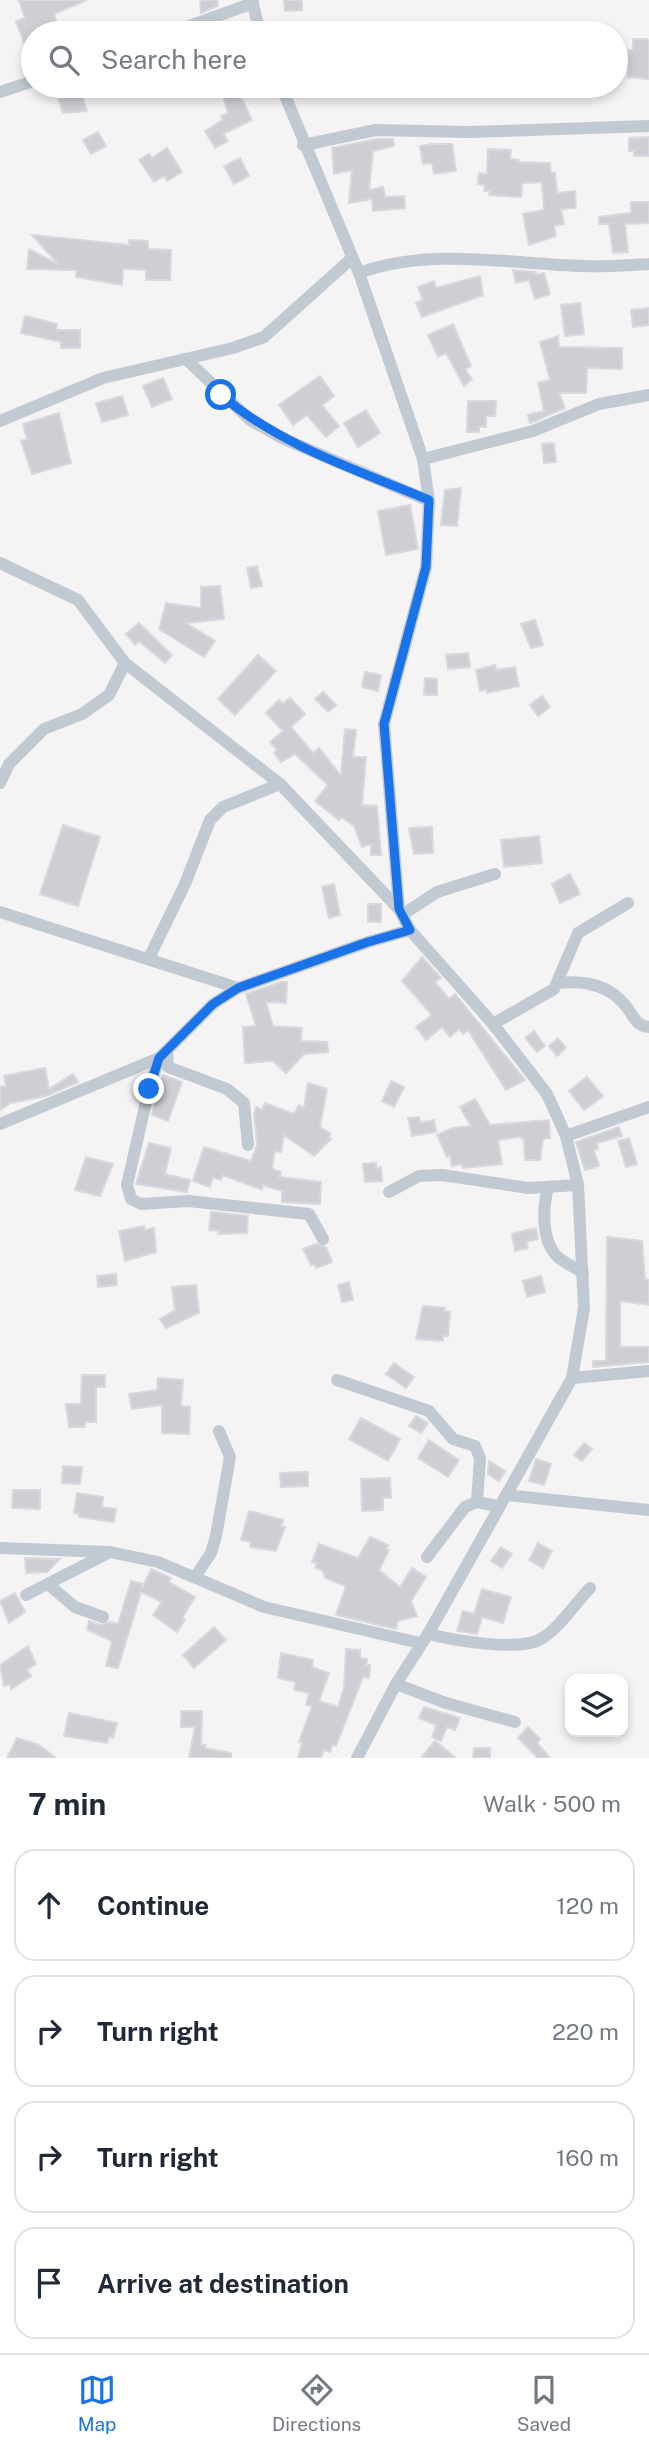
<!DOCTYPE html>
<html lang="en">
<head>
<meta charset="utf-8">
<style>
	:root { --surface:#fff; --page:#f2f2f3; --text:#1f2937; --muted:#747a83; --line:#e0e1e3; --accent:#1a73e8 }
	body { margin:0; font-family:"Public Sans",sans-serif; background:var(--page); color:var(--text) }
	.controls { position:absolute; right:21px; bottom:21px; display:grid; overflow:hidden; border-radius:14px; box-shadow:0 4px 10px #0003 }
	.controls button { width:63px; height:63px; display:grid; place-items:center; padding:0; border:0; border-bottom:2px solid var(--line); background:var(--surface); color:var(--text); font:35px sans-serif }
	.stop { position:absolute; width:21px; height:21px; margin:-16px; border:5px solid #1a73e8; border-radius:50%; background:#fff }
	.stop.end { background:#1a73e8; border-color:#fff; box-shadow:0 2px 7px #0008 }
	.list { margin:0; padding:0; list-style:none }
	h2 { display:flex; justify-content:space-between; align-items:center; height:91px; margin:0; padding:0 28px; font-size:30px }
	h2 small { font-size:23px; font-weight:400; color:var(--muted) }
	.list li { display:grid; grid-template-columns:46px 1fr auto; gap:21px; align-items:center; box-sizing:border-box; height:112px; margin:0 14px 14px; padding:0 14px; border:2px solid var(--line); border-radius:21px }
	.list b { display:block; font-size:26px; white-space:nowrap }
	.list em { font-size:23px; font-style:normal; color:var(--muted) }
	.icon { flex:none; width:38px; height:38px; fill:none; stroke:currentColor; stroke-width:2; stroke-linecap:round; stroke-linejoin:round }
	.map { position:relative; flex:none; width:649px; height:1758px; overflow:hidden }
	.search { position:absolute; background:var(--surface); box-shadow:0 4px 10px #0003; left:21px; right:21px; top:21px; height:77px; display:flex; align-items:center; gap:18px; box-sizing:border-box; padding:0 24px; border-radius:38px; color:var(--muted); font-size:26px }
	.sheet { height:595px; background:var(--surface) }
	nav { display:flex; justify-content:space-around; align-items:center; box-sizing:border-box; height:98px; border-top:2px solid var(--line); background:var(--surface); font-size:19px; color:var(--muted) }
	nav a { display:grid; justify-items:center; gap:4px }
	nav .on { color:var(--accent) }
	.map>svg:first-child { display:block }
	.building { fill:#cdcfd5; stroke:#d7d9de; stroke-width:2 }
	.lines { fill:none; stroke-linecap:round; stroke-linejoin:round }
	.minor { stroke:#c1cad2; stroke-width:12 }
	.route { stroke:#1a73e8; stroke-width:9 }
</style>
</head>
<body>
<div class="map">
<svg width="649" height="1758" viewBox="0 0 649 1758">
	<rect width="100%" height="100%" fill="#f5f3f3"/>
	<!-- building -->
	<g class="building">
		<polygon points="19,0 87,0 54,14 60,33 33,33 33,67 16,21 25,18"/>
		<polygon points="200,0 217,0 218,6 201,13"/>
		<polygon points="284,0 302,0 302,10 285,11"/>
		<polygon points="230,21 234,33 198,33 198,32"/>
		<polygon points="633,39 647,39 649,42 649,79 628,77 628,50 633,50"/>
		<polygon points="220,86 236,86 252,120 223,134 228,141 215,148 205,131 223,120 221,116 228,113"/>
		<polygon points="81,92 87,111 63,113 58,98"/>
		<polygon points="98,132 106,146 91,154 83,140"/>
		<polygon points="649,137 649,156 634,156 634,151 629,151 629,138"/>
		<polygon points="377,139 393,139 394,146 373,151 369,190 383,187 385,197 404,196 405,208 373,211 372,199 349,203 352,170 334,174 332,148"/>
		<polygon points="432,144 452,144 456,171 434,174 432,163 423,164 420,146"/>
		<polygon points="167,148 182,172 167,181 164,176 154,182 139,160 149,154 152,158"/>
		<polygon points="488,149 511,150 510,159 519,160 519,162 550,163 551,173 555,173 557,193 575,191 576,208 561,209 564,224 554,226 556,236 529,245 523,214 544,210 542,182 522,183 521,197 489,195 490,191 484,191 485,185 478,184 479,173 487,174"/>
		<polygon points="240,158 249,176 234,184 224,166"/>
		<polygon points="631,202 649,202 649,223 625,224 628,252 613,253 609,224 599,224 599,217 631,213"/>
		<polygon points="32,235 129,245 129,240 148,241 148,249 171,250 170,280 146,280 146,270 123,269 122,285 76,277 77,270 27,269 29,249 59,265"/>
		<polygon points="513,270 536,272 536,275 544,273 550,294 535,299 529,280 516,283"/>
		<polygon points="480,276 483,295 422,317 416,303 423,300 418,287 434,281 436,288"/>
		<polygon points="580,303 584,334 565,336 561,305"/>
		<polygon points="649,308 649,325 633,327 631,310"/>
		<polygon points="25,316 57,324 56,330 80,330 80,348 61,348 61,342 21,333"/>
		<polygon points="453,324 471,366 465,369 472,379 464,386 446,353 438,357 428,335"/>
		<polygon points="558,336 559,347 622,348 622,369 587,368 586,393 559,393 565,408 530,423 528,415 544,411 538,383 550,380 540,342"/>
		<polygon points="320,376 334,396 322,405 339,426 326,437 307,415 293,425 279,405"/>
		<polygon points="163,378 172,399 152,407 143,386"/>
		<polygon points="122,396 128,415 102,422 96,403"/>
		<polygon points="468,401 496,401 495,416 486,416 486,427 479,427 479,432 467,432"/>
		<polygon points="366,410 380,433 358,447 344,423"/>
		<polygon points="59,413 71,463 32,474 21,441 27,439 23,424"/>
		<polygon points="554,443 556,462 544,463 542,444"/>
		<polygon points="461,488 457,526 441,525 445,490"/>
		<polygon points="410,505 418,549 386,555 378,511"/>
		<polygon points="257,566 262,586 251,588 247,568"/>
		<polygon points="220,586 224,619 186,623 215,641 204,657 159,629 166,603 201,608 201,587"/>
		<polygon points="535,620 543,645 531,648 521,624"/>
		<polygon points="139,623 172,655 165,663 139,641 135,645 126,634"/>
		<polygon points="468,653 470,667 448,669 446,655"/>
		<polygon points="258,655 276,671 235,715 218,699"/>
		<polygon points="495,665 496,670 515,667 519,686 487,693 487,690 480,691 476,670"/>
		<polygon points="365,672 381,675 378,691 362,687"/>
		<polygon points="425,678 437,679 437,695 424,695"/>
		<polygon points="323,692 336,705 328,712 315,699"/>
		<polygon points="542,696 550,707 538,716 530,705"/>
		<polygon points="290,698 305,714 291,727 313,753 319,748 341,776 345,729 356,730 353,757 366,757 362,805 377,806 381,855 371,855 371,844 362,847 354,826 341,817 339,820 315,801 328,785 295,754 281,762 274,753 277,750 270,742 283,731 266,713 279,700 283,704"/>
		<polygon points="63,825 100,837 78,906 40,894"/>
		<polygon points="432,827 433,853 414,854 409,828"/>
		<polygon points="539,836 542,863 504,867 501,840"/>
		<polygon points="570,874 580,894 560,903 552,884"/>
		<polygon points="334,884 340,915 329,918 322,887"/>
		<rect x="368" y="904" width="13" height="18"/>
		<polygon points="422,957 441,978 435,982 449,999 455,994 525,1080 506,1090 468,1030 463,1034 459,1029 450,1037 442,1027 426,1040 416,1027 432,1015 402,981"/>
		<polygon points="281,982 287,982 286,1003 266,1002 273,1026 302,1028 301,1041 327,1042 328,1052 304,1054 286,1073 273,1061 245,1063 243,1027 256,1026 246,994"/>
		<polygon points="534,1031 545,1046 537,1052 525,1038"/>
		<polygon points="558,1038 566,1048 557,1056 549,1046"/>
		<polygon points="45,1068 49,1089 73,1074 78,1082 46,1096 11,1103 0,1110 0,1087 6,1086 4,1076"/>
		<polygon points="163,1075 182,1082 168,1121 152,1115"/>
		<polygon points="587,1077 603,1096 584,1110 569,1091"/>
		<polygon points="391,1081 404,1087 394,1107 382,1101"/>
		<polygon points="308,1083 327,1089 320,1127 331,1134 329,1137 331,1139 314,1156 284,1135 281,1152 275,1151 272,1169 281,1172 279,1177 321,1182 320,1204 282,1202 282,1191 263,1185 262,1190 223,1175 221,1180 213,1177 210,1187 193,1181 204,1147 251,1161 257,1145 254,1114 256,1107 262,1110 265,1103 294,1114 299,1105 304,1108"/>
		<polygon points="475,1099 490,1125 549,1120 550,1138 543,1139 540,1160 525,1160 524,1139 519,1137 498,1140 502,1164 463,1168 462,1164 452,1166 450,1155 447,1157 437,1135 453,1128 471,1126 460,1107"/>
		<polygon points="419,1117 420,1123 434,1120 436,1132 412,1136 408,1118"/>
		<polygon points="619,1127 622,1136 597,1143 598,1149 594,1150 599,1166 585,1170 576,1142"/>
		<polygon points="629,1138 637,1164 626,1167 618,1141"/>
		<polygon points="149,1143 171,1148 165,1174 190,1180 187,1192 136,1184"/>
		<polygon points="86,1157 113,1164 100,1196 75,1190"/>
		<polygon points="376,1163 376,1168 381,1167 382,1181 365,1182 363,1164"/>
		<polygon points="211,1212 248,1216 247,1233 218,1234 219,1231 209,1230"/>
		<polygon points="144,1226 145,1230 154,1228 156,1252 125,1261 119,1231"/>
		<polygon points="536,1228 538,1239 526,1242 528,1248 515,1251 512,1234"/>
		<polygon points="607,1237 642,1241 645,1279 649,1280 649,1305 620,1301 620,1347 649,1347 649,1362 593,1367 593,1361 606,1361"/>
		<polygon points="316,1244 326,1247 332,1262 316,1268 315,1264 311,1265 303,1249"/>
		<polygon points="116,1274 117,1285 98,1287 97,1276"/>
		<polygon points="541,1276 545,1292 527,1297 523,1281"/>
		<polygon points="349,1282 353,1300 342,1302 338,1285"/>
		<polygon points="196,1285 199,1313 166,1328 160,1319 175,1310 172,1287"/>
		<polygon points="423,1306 445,1308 444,1311 450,1312 448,1336 443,1336 443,1341 416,1339"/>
		<polygon points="394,1363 414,1377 406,1388 386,1374"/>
		<polygon points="82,1375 105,1375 105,1387 96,1387 96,1422 85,1422 85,1427 69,1427 66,1404 81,1404"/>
		<polygon points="158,1378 183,1380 181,1406 190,1407 189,1434 162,1433 162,1405 132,1409 129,1394 157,1390"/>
		<polygon points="416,1416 428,1423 421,1433 409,1426"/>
		<polygon points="361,1418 400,1439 388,1461 349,1439"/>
		<polygon points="429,1440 459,1460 448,1477 418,1458"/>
		<polygon points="584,1443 592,1449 582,1461 574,1455"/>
		<polygon points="536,1459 551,1464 544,1485 529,1481"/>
		<polygon points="489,1461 505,1471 499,1481 488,1474"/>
		<polygon points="63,1466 82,1467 80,1484 62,1483"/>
		<polygon points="308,1472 308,1486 281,1487 280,1473"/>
		<polygon points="390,1478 391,1498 383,1498 383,1510 362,1511 361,1479"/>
		<polygon points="13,1490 40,1490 40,1509 12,1508"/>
		<polygon points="77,1493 103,1497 102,1507 116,1509 114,1522 79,1517 79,1514 74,1513"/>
		<polygon points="249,1511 283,1520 281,1526 285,1527 276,1551 250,1547 251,1542 241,1540"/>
		<polygon points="370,1537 388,1545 386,1549 389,1550 379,1570 400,1587 412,1568 426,1577 411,1601 417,1616 398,1621 396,1629 336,1615 346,1586 325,1578 323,1571 315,1568 317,1563 312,1562 319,1544 358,1558"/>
		<polygon points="538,1543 552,1551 543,1568 529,1560"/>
		<polygon points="501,1547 512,1554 502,1568 491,1561"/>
		<polygon points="25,1558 60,1559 47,1572 26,1573"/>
		<polygon points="151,1569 171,1578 169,1582 195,1597 182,1618 185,1620 177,1632 153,1615 162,1602 141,1592 118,1668 106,1666 112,1641 87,1630 89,1621 101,1625 110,1622 118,1624 131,1581 143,1584 142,1589"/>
		<polygon points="482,1589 511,1597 503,1623 482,1617 477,1634 457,1631 463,1611 474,1614"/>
		<polygon points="15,1593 25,1612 9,1623 0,1601"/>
		<polygon points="214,1627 226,1640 194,1668 183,1655 194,1645 198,1645 195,1644"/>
		<polygon points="28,1646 36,1664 27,1670 31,1676 11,1689 10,1684 4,1686 0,1665"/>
		<polygon points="346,1649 360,1650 360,1658 367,1659 366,1665 370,1665 369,1678 363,1677 336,1746 333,1744 330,1752 324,1750 321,1758 298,1758 302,1743 299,1742 312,1706 306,1705 309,1693 294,1690 296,1682 278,1678 281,1653 313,1660 312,1667 329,1673 319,1701 338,1707 344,1688"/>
		<polygon points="424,1707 460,1718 455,1730 447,1727 441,1741 432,1737 436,1725 419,1718"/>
		<polygon points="181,1711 202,1711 201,1744 206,1745 205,1748 231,1753 231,1758 189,1758 195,1727 181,1727"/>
		<polygon points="69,1713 117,1723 113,1738 109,1737 107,1743 64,1736"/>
		<polygon points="528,1727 540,1739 537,1743 550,1758 538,1758 518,1738"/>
		<polygon points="17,1738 39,1745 56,1758 7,1758"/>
		<polygon points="435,1741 456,1758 421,1758"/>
		<polygon points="474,1748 490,1748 490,1758 473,1758"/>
	</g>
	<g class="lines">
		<!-- minor -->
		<g class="minor">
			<polyline points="252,0 260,33"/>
			<polyline points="170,33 253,3"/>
			<polyline points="281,86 359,273 423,459 429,501 426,567 384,724 399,909 410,930 493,1024 547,1094 566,1136 578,1185 584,1308 572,1378 428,1634 396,1684 357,1758"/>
			<polyline points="0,92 33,81"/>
			<polyline points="303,145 376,130 469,132 649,126"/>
			<path d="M359 273C431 247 509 264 584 266 606 267 627 265 649 264"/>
			<polyline points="186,359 250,420 284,439 429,501"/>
			<polyline points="0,421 103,378 233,348 264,337 351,259"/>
			<polyline points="423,459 533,431 599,404 649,395"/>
			<polyline points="0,563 78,600 125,663 280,784 399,909"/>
			<polyline points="0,783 9,764 44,729 82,714 109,695 125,663"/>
			<polyline points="0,912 238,988"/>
			<polyline points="402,915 437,892 495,874"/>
			<polyline points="149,958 185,884 210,820 223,807 280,784"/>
			<path d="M558 983C584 980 608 984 625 1005 633 1014 635 1026 649 1027"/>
			<polyline points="493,1024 554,989 578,933 628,903"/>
			<polyline points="167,1051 168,1067 227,1089 244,1103 248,1145"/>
			<polyline points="159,1058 149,1089 127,1185 131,1199 141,1204 188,1201 309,1214 323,1239"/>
			<polyline points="0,1124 159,1058 213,1004 238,988 368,942 410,930"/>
			<polyline points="566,1136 649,1107"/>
			<path d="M548 1187C543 1207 541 1237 555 1254 561 1262 575 1267 583 1273"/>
			<polyline points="389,1192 419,1176 442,1175 528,1188 578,1185"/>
			<polyline points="572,1378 649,1371"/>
			<polyline points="337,1380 429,1411 453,1439 475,1446 480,1458 477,1502"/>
			<polyline points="506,1495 649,1510"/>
			<polyline points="0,1548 110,1552 158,1562 264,1607 420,1643"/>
			<polyline points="427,1557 465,1507 477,1502 497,1506"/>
			<polyline points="195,1577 211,1553 216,1536 230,1457 219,1431"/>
			<polyline points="49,1585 75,1607 103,1617"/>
			<polyline points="26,1595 110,1552"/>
			<path d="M428 1634C453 1640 518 1652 541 1639 560 1627 575 1604 590 1588"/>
			<polyline points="396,1684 446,1703 515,1722"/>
		</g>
	</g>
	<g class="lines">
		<!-- route -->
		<path class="route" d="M149 1089 159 1058 213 1004 238 988 368 942 410 930 399 909 384 724 426 567 429 500C357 470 281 446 221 395"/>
	</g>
</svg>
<div class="controls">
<button><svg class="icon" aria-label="layers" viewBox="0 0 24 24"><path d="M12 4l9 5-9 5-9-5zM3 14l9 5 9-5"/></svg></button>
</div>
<div class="stop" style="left:221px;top:395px"></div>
<div class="stop end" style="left:149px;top:1089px"></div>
<div class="search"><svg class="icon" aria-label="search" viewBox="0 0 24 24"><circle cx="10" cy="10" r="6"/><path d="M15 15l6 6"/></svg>Search here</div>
</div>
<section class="sheet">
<h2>7 min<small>Walk · 500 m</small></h2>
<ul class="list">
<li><svg class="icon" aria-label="ahead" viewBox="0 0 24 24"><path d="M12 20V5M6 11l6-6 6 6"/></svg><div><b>Continue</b></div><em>120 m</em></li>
<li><svg class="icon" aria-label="right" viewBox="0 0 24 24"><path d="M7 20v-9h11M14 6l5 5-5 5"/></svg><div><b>Turn right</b></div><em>220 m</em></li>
<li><svg class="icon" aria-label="right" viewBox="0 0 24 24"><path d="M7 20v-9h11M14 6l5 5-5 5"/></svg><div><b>Turn right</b></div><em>160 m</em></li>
<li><svg class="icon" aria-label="arrive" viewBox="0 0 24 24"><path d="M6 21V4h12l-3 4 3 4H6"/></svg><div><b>Arrive at destination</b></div></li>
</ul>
</section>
<nav>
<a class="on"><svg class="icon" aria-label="map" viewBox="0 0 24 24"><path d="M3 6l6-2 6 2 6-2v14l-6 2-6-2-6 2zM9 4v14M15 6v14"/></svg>Map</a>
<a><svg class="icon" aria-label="directions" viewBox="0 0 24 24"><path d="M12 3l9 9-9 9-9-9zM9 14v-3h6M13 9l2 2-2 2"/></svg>Directions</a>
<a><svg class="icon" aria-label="saved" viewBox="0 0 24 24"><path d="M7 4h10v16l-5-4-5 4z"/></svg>Saved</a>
</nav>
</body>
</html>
